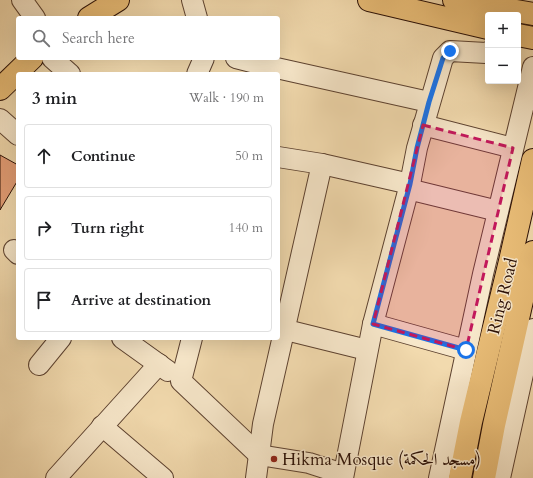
<!DOCTYPE html>
<html lang="en">
<head>
<meta charset="utf-8">
<style>
	:root { --surface:#fff; --page:#f6f6f6; --text:#202124; --muted:#757577; --line:#e0e0e0 }
	body { margin:0; font-family:Cardo,Amiri,serif; background:var(--page); color:var(--text) }
	.controls { position:absolute; right:12px; top:12px; display:grid; overflow:hidden; border-radius:4px; box-shadow:0 4px 16px #0002 }
	.controls button { width:36px; height:36px; display:grid; place-items:center; padding:0; border:0; border-bottom:1px solid var(--line); background:var(--surface); color:var(--text); font:20px sans-serif }
	.stop { position:absolute; width:12px; height:12px; margin:-9px; border:3px solid #1a73e8; border-radius:50%; background:#fff }
	.stop.end { background:#1a73e8; border-color:#fff; box-shadow:0 1px 4px #0008 }
	.list { margin:0; padding:0; list-style:none }
	h2 { display:flex; justify-content:space-between; align-items:center; height:52px; margin:0; padding:0 16px; font-size:17px }
	h2 small { font-size:13px; font-weight:400; color:var(--muted) }
	.list li { display:grid; grid-template-columns:26px 1fr auto; gap:12px; align-items:center; box-sizing:border-box; height:64px; margin:0 8px 8px; padding:0 8px; border:1px solid var(--line); border-radius:4px }
	.list b { display:block; font-size:15px; white-space:nowrap }
	.list em { font-size:13px; font-style:normal; color:var(--muted) }
	.icon { flex:none; width:22px; height:22px; fill:none; stroke:currentColor; stroke-width:2; stroke-linecap:round; stroke-linejoin:round }
	.map { position:relative; flex:none; width:533px; height:478px; overflow:hidden }
	.search { position:absolute; background:var(--surface); box-shadow:0 4px 16px #0002; left:16px; top:16px; width:264px; height:44px; display:flex; align-items:center; gap:10px; box-sizing:border-box; padding:0 14px; border-radius:4px; color:var(--muted); font-size:15px }
	.panel { position:absolute; background:var(--surface); box-shadow:0 4px 16px #0002; left:16px; top:72px; width:264px; height:268px; border-radius:4px }
	.map>svg:first-child { display:block }
	.building { fill:#e59f77; stroke:#2b1006 }
	.lines { fill:none; stroke-linecap:round; stroke-linejoin:round }
	.minor-casing { stroke:#5d4230; stroke-width:22 }
	.major-casing { stroke:#2b1006; stroke-width:24 }
	.highway-casing { stroke:#2b1006; stroke-width:24 }
	.minor { stroke:#f7e7ca; stroke-width:20 }
	.major { stroke:#e9bd77; stroke-width:22 }
	.highway { stroke:#e9bd77; stroke-width:22 }
	.route { stroke:#1a73e8; stroke-width:5 }
	.marked { fill:#c2185b; fill-opacity:0.2; stroke:#c2185b; stroke-width:3; stroke-dasharray:8 5; stroke-linejoin:round }
	.poi-dot { fill:#8f2418; stroke:#f7e7ca; stroke-width:1.5 }
	.labels { text-anchor:middle; stroke-width:3; stroke-linejoin:round; paint-order:stroke }
	.street-label { font-size:17px; fill:#2b1006; stroke:#f7e7ca }
	.poi-label { font-size:17px; fill:#2b1006; stroke:#f7e7ca; text-anchor:start }
</style>
</head>
<body>
<div class="map">
<svg width="533" height="478" viewBox="0 0 533 478">
	<rect width="100%" height="100%" fill="#f2daae"/>
	<filter id="stains"><feTurbulence type="fractalNoise" baseFrequency=".005" numOctaves="4"/><feColorMatrix values="0 0 0 0 .2 0 0 0 0 .09 0 0 0 0 .02 0 0 0 .5 -.17"/></filter>
	<radialGradient id="worn" r=".72"><stop offset=".6" stop-color="#630" stop-opacity="0"/><stop offset="1" stop-color="#630" stop-opacity=".3"/></radialGradient>
	<!-- building -->
	<polygon class="building" points="0,155 18,165 18,180 0,210"/>
	<g class="lines">
		<defs>
			<g id="minor">
				<polyline points="22,0 35,18"/>
				<polyline points="192,0 197,18"/>
				<polyline points="52,58 70,74"/>
				<polyline points="236,58 263,65"/>
				<polyline points="197,74 204,58"/>
				<polyline points="261,74 263,65 429,102"/>
				<polyline points="0,119 18,135"/>
				<polyline points="423,125 513,148"/>
				<polyline points="278,157 322,164 410,184"/>
				<polyline points="408,189 498,211"/>
				<polyline points="14,250 18,254"/>
				<polyline points="373,324 466,350"/>
				<polyline points="278,328 367,350"/>
				<polyline points="122,338 168,371"/>
				<polyline points="192,338 181,381 259,455 309,463 343,474"/>
				<polyline points="39,365 61,338"/>
				<polyline points="102,426 163,478"/>
				<polyline points="56,478 159,364"/>
				<polyline points="256,478 263,424 322,164"/>
				<polyline points="343,478 373,324 410,184 417,148 443,58 450,51 486,53 488,52"/>
				<polyline points="439,478 483,274 533,67"/>
				<polyline points="500,478 533,329"/>
			</g>
			<g id="major">
				<polyline points="369,0 488,28"/>
				<polyline points="454,0 533,14"/>
				<polyline points="89,18 118,0"/>
				<polyline points="518,35 533,38"/>
				<polyline points="0,89 32,58"/>
			</g>
			<g id="highway">
				<polyline points="460,478 471,422 510,261 533,160"/>
				<polyline points="484,478 494,425 533,252"/>
			</g>
		</defs>
		<!-- minor casing -->
		<use href="#minor" class="minor-casing"/>
		<!-- major casing -->
		<use href="#major" class="major-casing"/>
		<!-- highway casing -->
		<use href="#highway" class="highway-casing"/>
		<!-- minor -->
		<use href="#minor" class="minor"/>
		<!-- major -->
		<use href="#major" class="major"/>
		<!-- highway -->
		<use href="#highway" class="highway"/>
	</g>
	<g class="lines">
		<!-- route -->
		<polyline class="route" points="450,51 443,58 429,102 417,148 410,184 373,324 466,350"/>
	</g>
	<!-- marked area -->
	<path class="marked" d="M423 125 513 148 466 350 373 324Z"/>
	<!-- markers -->
	<circle class="poi-dot" cx="274" cy="459" r="4"/>
	<g class="labels">
		<!-- street labels -->
		<g class="street-label">
			<text transform="translate(502 296) rotate(-76)" y="6">Ring Road</text>
		</g>
		<!-- poi labels -->
		<g class="poi-label">
			<text x="282" y="465">Hikma Mosque (مسجد الحكمة)</text>
		</g>
	</g>
	<rect width="100%" height="100%" filter="url(#stains)"/>
	<rect width="100%" height="100%" fill="url(#worn)"/>
</svg>
<div class="controls">
<button>+</button>
<button>−</button>
</div>
<div class="stop" style="left:466px;top:350px"></div>
<div class="stop end" style="left:450px;top:51px"></div>
<div class="search"><svg class="icon" aria-label="search" viewBox="0 0 24 24"><circle cx="10" cy="10" r="6"/><path d="M15 15l6 6"/></svg>Search here</div>
<section class="panel">
<h2>3 min<small>Walk · 190 m</small></h2>
<ul class="list">
<li><svg class="icon" aria-label="ahead" viewBox="0 0 24 24"><path d="M12 20V5M6 11l6-6 6 6"/></svg><div><b>Continue</b></div><em>50 m</em></li>
<li><svg class="icon" aria-label="right" viewBox="0 0 24 24"><path d="M7 20v-9h11M14 6l5 5-5 5"/></svg><div><b>Turn right</b></div><em>140 m</em></li>
<li><svg class="icon" aria-label="arrive" viewBox="0 0 24 24"><path d="M6 21V4h12l-3 4 3 4H6"/></svg><div><b>Arrive at destination</b></div></li>
</ul>
</section>
</div>
</body>
</html>
